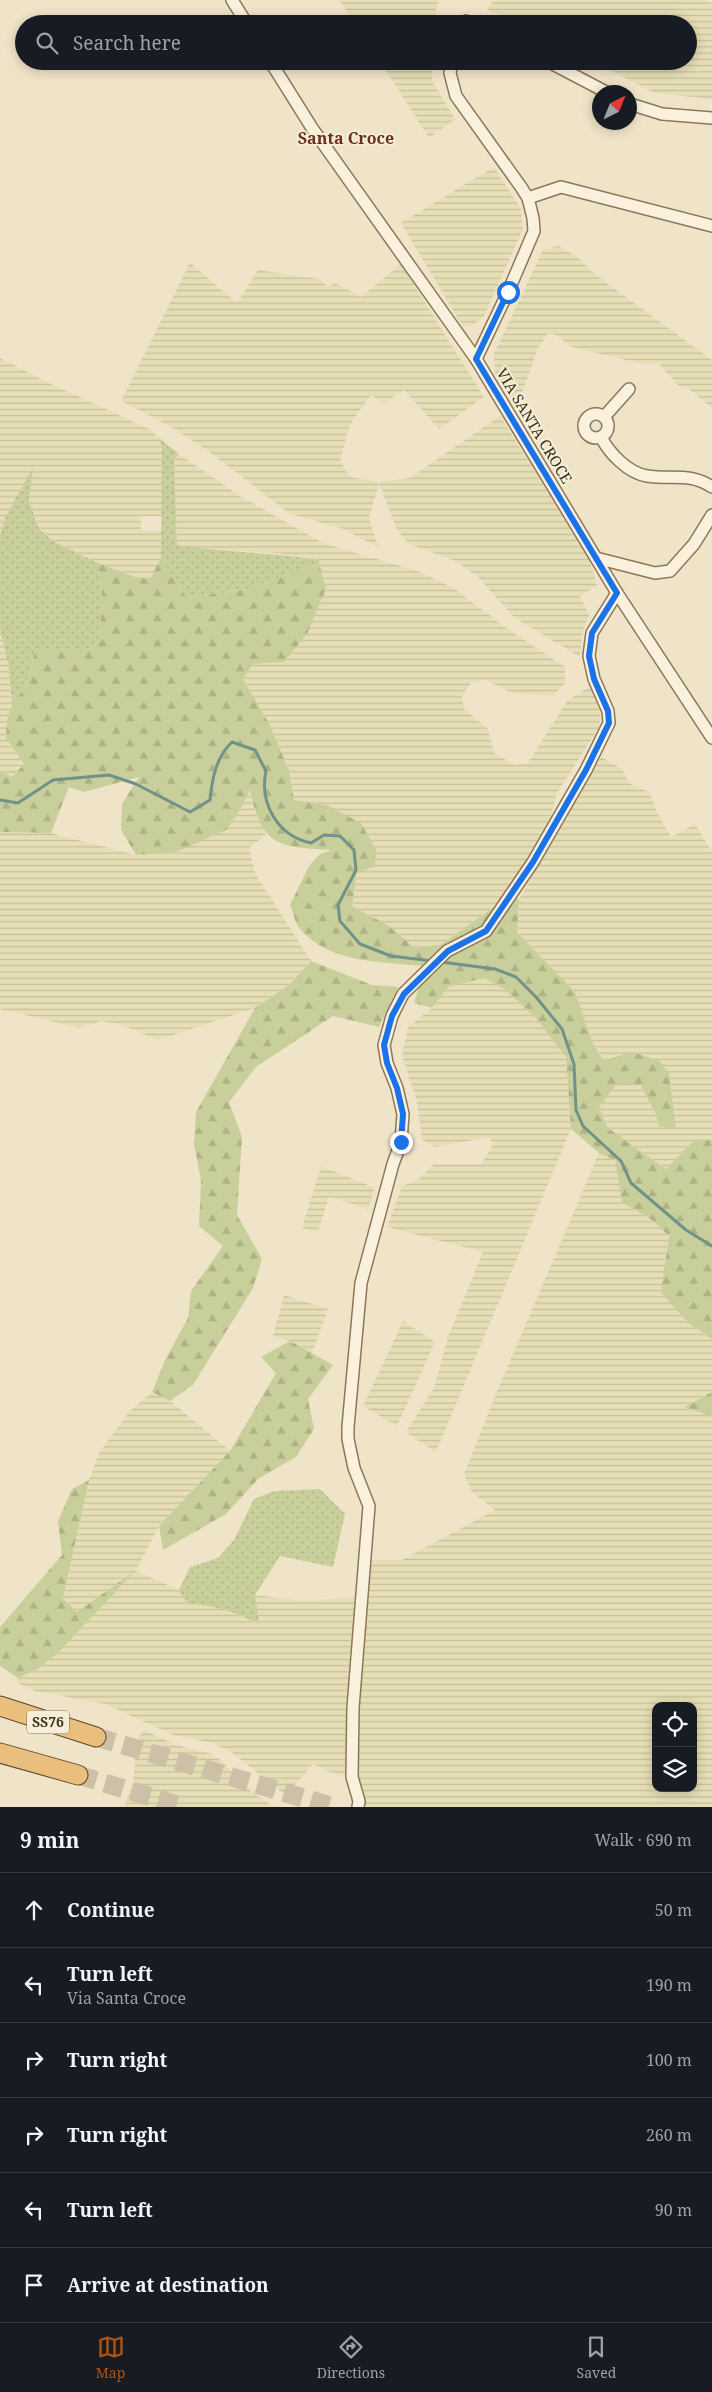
<!DOCTYPE html>
<html lang="en">
<head>
<meta charset="utf-8">
<style>
	:root { --surface:#171b24; --page:#242831; --text:#f1f3f6; --muted:#9ea1a6; --line:#363941; --accent:#b45309 }
	body { margin:0; font-family:"Noto Serif",serif; background:var(--page); color:var(--text) }
	.controls { position:absolute; right:15px; bottom:15px; display:grid; overflow:hidden; border-radius:10px; box-shadow:0 2px 12px #0003 }
	.controls button { width:45px; height:45px; display:grid; place-items:center; padding:0; border:0; border-bottom:1px solid var(--line); background:var(--surface); color:var(--text); font:25px sans-serif }
	.compass { position:absolute; left:592px; top:85px; width:45px; height:45px; border-radius:50%; background:var(--surface); box-shadow:0 2px 12px #0003; rotate:43deg }
	.stop { position:absolute; width:15px; height:15px; margin:-11px; border:4px solid #1a73e8; border-radius:50%; background:#fff }
	.stop.end { background:#1a73e8; border-color:#fff; box-shadow:0 1px 5px #0008 }
	.list { margin:0; padding:0; list-style:none }
	h2 { display:flex; justify-content:space-between; align-items:center; height:65px; margin:0; padding:0 20px; font-size:21px }
	h2 small { font-size:16px; font-weight:400; color:var(--muted) }
	.list li { display:grid; grid-template-columns:32px 1fr auto; gap:15px; align-items:center; box-sizing:border-box; height:75px; padding:0 20px; border-top:1px solid var(--line) }
	.list b { display:block; font-size:19px; white-space:nowrap }
	.list p { margin:0; font-size:16px; white-space:nowrap; color:var(--muted) }
	.list em { font-size:16px; font-style:normal; color:var(--muted) }
	.icon { flex:none; width:28px; height:28px; fill:none; stroke:currentColor; stroke-width:2; stroke-linecap:round; stroke-linejoin:round }
	.map { position:relative; flex:none; width:712px; height:1807px; overflow:hidden }
	.search { position:absolute; background:var(--surface); box-shadow:0 2px 12px #0003; left:15px; right:15px; top:15px; height:55px; display:flex; align-items:center; gap:12px; box-sizing:border-box; padding:0 18px; border-radius:28px; color:var(--muted); font-size:19px }
	.sheet { height:515px; background:var(--surface) }
	nav { display:flex; justify-content:space-around; align-items:center; box-sizing:border-box; height:70px; border-top:1px solid var(--line); background:var(--surface); font-size:14px; color:var(--muted) }
	nav a { display:grid; justify-items:center; gap:2px }
	nav .on { color:var(--accent) }
	.map>svg:first-child { display:block }
	.farmland { fill:url(#farmland-rules); fill-rule:evenodd }
	.grass { fill:url(#grass-dots) }
	.forest { fill:url(#forest-firs) }
	.lines { fill:none; stroke-linecap:round; stroke-linejoin:round }
	.stream { stroke:#6f938a; stroke-width:3 }
	.trunk-tunnel { stroke:#ccc0a6; stroke-width:19; stroke-dasharray:19 9; stroke-linecap:butt }
	.minor-casing { stroke:#8d765c; stroke-width:14 }
	.trunk-casing { stroke:#5b4430; stroke-width:21 }
	.minor { stroke:#faf1dc; stroke-width:11 }
	.trunk { stroke:#eabe7c; stroke-width:19 }
	.route { stroke:#1a73e8; stroke-width:6 }
	.labels { text-anchor:middle; stroke-width:4; stroke-linejoin:round; paint-order:stroke }
	.shield { fill:#f7eed8; stroke:#756857; stroke-width:1 }
	.shield-label { font-size:14px; font-weight:bold; fill:#3d2e20 }
	.street-label { font-size:15px; fill:#3d2e20; stroke:#f7eed8 }
	.neighbourhood-label { font-size:16px; font-weight:bold; fill:#6b2e1e; stroke:#f7eed8 }
</style>
</head>
<body>
<div class="map">
<svg width="712" height="1807" viewBox="0 0 712 1807">
	<defs>
		<pattern id="farmland-rules" width="6" height="5" patternUnits="userSpaceOnUse" patternTransform="scale(1.25)"><rect width="6" height="5" fill="#e6deb5"/><path d="M0 2.5h6" fill="none" stroke="#c6bf9b"/></pattern>
		<pattern id="grass-dots" width="8" height="8" patternUnits="userSpaceOnUse" patternTransform="scale(1.25)"><rect width="8" height="8" fill="#c9cf9b"/><path d="M2 2h.1M6 6h.1" fill="none" stroke="#aeb285" stroke-width="1.8" stroke-linecap="round"/></pattern>
		<pattern id="forest-firs" width="22" height="20" patternUnits="userSpaceOnUse" patternTransform="scale(1.25)"><rect width="22" height="20" fill="#c9cf9b"/><path d="M5 1l3.5 6h-7zM16 11l3.5 6h-7z" fill="#aeb285"/></pattern>
	</defs>
	<rect width="100%" height="100%" fill="#f0e4c8"/>
	<!-- farmland -->
	<g class="farmland">
		<polygon points="339,0 439,0 432,24 355,24"/>
		<polygon points="494,0 703,0 712,3 712,99 655,93 592,61 688,61 688,24 517,24 487,9"/>
		<polygon points="380,61 432,61 432,81 455,119 429,138"/>
		<polygon points="494,167 521,209 523,229 484,316 470,327 462,325 401,223"/>
		<polygon points="558,246 576,256 596,275 712,360 712,408 689,389 679,386 659,364 643,364 572,347 556,335 548,333 538,348 521,396 514,402 495,373 494,354 543,250"/>
		<polygon points="190,263 237,303 258,270 319,279 328,287 335,283 361,297 401,264 484,397 439,429 404,390 384,403 371,395 350,424 340,461 350,477 378,482 410,478 500,416 588,556 597,585 580,596 589,615 582,633 580,657 515,618 478,577 455,561 409,544 397,530 379,483 369,518 378,547 341,528 290,514 207,450 168,425 121,401"/>
		<polygon points="0,358 51,384 149,429 159,438 162,448 162,516 141,516 141,530 162,531 161,558 150,579 135,577 96,562 53,541 39,529 29,501 32,469 5,518 0,536"/>
		<polygon points="179,454 240,496 323,543 420,572 455,589 505,627 565,667 565,684 553,695 514,694 485,680 471,683 462,695 464,709 488,729 494,753 515,765 528,763 567,701 590,686 600,711 600,726 557,793 547,831 500,903 440,945 415,948 389,926 352,906 357,873 326,805 294,800 289,769 270,725 243,679 253,664 284,662 326,589 319,563 320,560 275,553 202,549 177,545 174,459"/>
		<polygon points="0,628 9,668 12,704 6,738 24,764 12,777 0,770"/>
		<polygon points="601,757 622,769 630,784 649,792 657,813 671,837 695,824 712,852 712,1140 695,1139 666,1169 608,1128 599,1107 617,1083 640,1084 655,1113 659,1126 669,1074 605,1062 593,1044 575,992 517,932 519,899"/>
		<polygon points="250,789 254,810 266,834 249,848 255,873 311,961 289,985 255,1008 158,1040 119,1024 101,1021 80,1028 0,1009 0,832 51,833 136,855 176,852 237,815"/>
		<polygon points="484,978 504,989 535,1017 566,1056 571,1129 436,1452 406,1432 434,1388 448,1337 483,1252 387,1227 402,1186 418,1180 434,1164 482,1164 493,1144 489,1137 435,1147 422,1140 417,1102 402,1055 408,1027 432,1008 447,987"/>
		<path d="M599 1153 615 1160 622 1202 652 1220 669 1236 665 1261 688 1323 712 1339V1392L685 1407 712 1417V1807H362L356 1751 357 1707 370 1560H402L495 1510 472 1492 464 1474 495 1396ZM656 1706H693V1788H656Z"/>
		<polygon points="321,1166 375,1188 368,1209 329,1197 318,1232 302,1228"/>
		<polygon points="284,1295 328,1309 312,1353 290,1341 273,1336"/>
		<polygon points="403,1321 435,1342 397,1426 363,1406"/>
		<polygon points="152,1392 170,1401 230,1451 159,1526 136,1571 179,1590 187,1604 210,1604 243,1616 258,1624 255,1595 303,1601 358,1597 350,1775 334,1774 313,1764 286,1795 231,1752 212,1743 173,1735 105,1704 35,1691 18,1683 18,1678 36,1670 133,1573 77,1612 63,1597 89,1480 99,1453 130,1411"/>
		<polygon points="144,1730 176,1745 209,1753 222,1761 244,1786 274,1807 124,1807 133,1783 137,1739"/>
	</g>
	<!-- grass -->
	<g class="grass">
		<path d="M159 438 179 454 174 459 177 545C225 553 273 552 320 560L319 563 248 589 187 598 161 558 162 448Z"/>
		<path d="M33 467 29 501 39 529 53 541 96 562C106 591 101 619 97 649L36 648 26 687 12 704 9 668 0 628V536L5 518Z"/>
		<path d="M320 1489 345 1514 333 1567 280 1556 255 1595 259 1624C235 1612 213 1604 187 1604L179 1590 190 1567 218 1558 234 1540 254 1499 275 1491Z"/>
	</g>
	<!-- forest -->
	<g class="forest">
		<path d="M161 558 187 598 248 589 319 563 326 589 307 634 284 662 253 664 243 679 270 725 289 770 294 800 326 805 361 823 376 850 375 866 357 873 352 906 389 926 415 948 440 945 500 903 519 899 517 932 575 992 593 1044 604 1061 632 1052 660 1061 669 1074 676 1129 659 1126 655 1113 640 1084H617L599 1107 608 1128 666 1169 695 1139 712 1140V1339L688 1323 661 1292 669 1236 652 1220 622 1202 615 1160 599 1153 571 1129 566 1057 535 1017 504 989 484 978 448 987 432 1008 414 1003 420 983 422 966C383 962 329 963 301 930 295 924 293 912 290 905L309 866 320 854 332 850C278 847 262 847 250 790L237 815 226 830 176 852 136 855 121 830 122 804 139 777 84 792 69 787 51 833 0 832V770L12 777 24 764 6 738 7 721 12 704 26 687 36 648H97C101 619 106 591 96 562L135 577 150 579Z"/>
		<polygon points="311,961 372,985 398,987 379,1027 333,1016 256,1067 229,1102 242,1137 237,1215 262,1259 253,1288 193,1385 170,1401 152,1392 165,1360 188,1318 191,1291 223,1246 199,1226 201,1181 194,1144 196,1112 255,1008 289,985"/>
		<polygon points="290,1341 333,1365 308,1399 314,1429 296,1457 258,1479 226,1514 163,1550 159,1526 230,1451 276,1373 261,1357"/>
		<polygon points="712,1392 712,1417 685,1407"/>
		<polygon points="89,1480 63,1598 77,1612 135,1571 57,1654 36,1670 18,1678 0,1666 0,1627 62,1555 58,1521 72,1489"/>
	</g>
	<g class="lines">
		<!-- stream -->
		<g class="stream">
			<path d="M0 800 18 803 53 780 109 775 136 784 190 812 210 800C212 779 216 757 232 742L255 750 266 771C259 804 278 836 311 843L324 835 340 836 354 850 356 870 338 905 340 921 360 944 391 956 432 961"/>
			<polyline points="441,962 495,969 516,977 536,997 562,1029 574,1064 576,1110 583,1126 621,1161 631,1183 686,1230 712,1246"/>
		</g>
		<!-- trunk-tunnel -->
		<g class="trunk-tunnel">
			<polyline points="96,1737 334,1807"/>
			<polyline points="78,1775 184,1807"/>
		</g>
		<defs>
			<g id="minor">
				<polyline points="232,0 247,24"/>
				<polyline points="464,24 466,21 472,24"/>
				<polyline points="270,61 312,128 476,359 617,593 712,738"/>
				<polyline points="452,61 450,73 456,96 521,187 528,198 533,218 534,231 508,292 476,359"/>
				<polyline points="547,61 606,92"/>
				<polyline points="630,104 662,114 712,118"/>
				<polyline points="528,198 561,187 712,226"/>
				<circle cx="596" cy="426" r="12"/>
				<polyline points="604,417 629,389"/>
				<path d="M601 437C609 453 628 473 647 476 672 480 689 472 712 487"/>
				<polyline points="596,558 655,573 670,571 694,544 712,515"/>
				<polyline points="358,1807 359,1801 352,1777 353,1708 369,1506 354,1468 348,1439 348,1427 361,1283 393,1164 401,1142 403,1114 397,1088 387,1063 384,1045 392,1016 403,994 447,951 486,931 533,862 586,770 609,723 608,711 594,679 589,656 592,633 617,593"/>
			</g>
			<g id="trunk">
				<polyline points="0,1706 96,1737"/>
				<polyline points="0,1753 78,1775"/>
			</g>
		</defs>
		<!-- minor casing -->
		<use href="#minor" class="minor-casing"/>
		<!-- trunk casing -->
		<use href="#trunk" class="trunk-casing"/>
		<!-- minor -->
		<use href="#minor" class="minor"/>
		<!-- trunk -->
		<use href="#trunk" class="trunk"/>
	</g>
	<g class="lines">
		<!-- route -->
		<polyline class="route" points="401,1142 403,1114 397,1088 387,1063 384,1045 392,1016 404,994 448,951 486,931 533,862 586,770 609,723 608,711 594,679 589,656 592,633 617,593 476,359 508,292"/>
	</g>
	<g class="labels">
		<!-- shield labels -->
		<rect class="shield" x="27" y="1710.5" width="42" height="23" rx="4"/>
		<g class="shield-label">
			<text x="48" y="1727">SS76</text>
		</g>
		<!-- street labels -->
		<g class="street-label">
			<text transform="translate(534 426) rotate(59)" y="5">VIA SANTA CROCE</text>
		</g>
		<!-- neighbourhood labels -->
		<g class="neighbourhood-label">
			<text x="346" y="144">Santa Croce</text>
		</g>
	</g>
</svg>
<div class="controls">
<button><svg class="icon" aria-label="locate" viewBox="0 0 24 24"><circle cx="12" cy="12" r="6"/><path d="M12 2v4M12 18v4M2 12h4M18 12h4"/></svg></button>
<button><svg class="icon" aria-label="layers" viewBox="0 0 24 24"><path d="M12 4l9 5-9 5-9-5zM3 14l9 5 9-5"/></svg></button>
</div>
<svg class="compass" viewBox="-18 -18 36 36"><path d="M0-13l5 13h-10z" fill="#e53935"/><path d="M0 13l5-13h-10z" fill="#9ea1a6"/></svg>
<div class="stop" style="left:508px;top:292px"></div>
<div class="stop end" style="left:401px;top:1142px"></div>
<div class="search"><svg class="icon" aria-label="search" viewBox="0 0 24 24"><circle cx="10" cy="10" r="6"/><path d="M15 15l6 6"/></svg>Search here</div>
</div>
<section class="sheet">
<h2>9 min<small>Walk · 690 m</small></h2>
<ul class="list">
<li><svg class="icon" aria-label="ahead" viewBox="0 0 24 24"><path d="M12 20V5M6 11l6-6 6 6"/></svg><div><b>Continue</b></div><em>50 m</em></li>
<li><svg class="icon" aria-label="left" viewBox="0 0 24 24"><path d="M17 20v-9H6M10 6l-5 5 5 5"/></svg><div><b>Turn left</b><p>Via Santa Croce</p></div><em>190 m</em></li>
<li><svg class="icon" aria-label="right" viewBox="0 0 24 24"><path d="M7 20v-9h11M14 6l5 5-5 5"/></svg><div><b>Turn right</b></div><em>100 m</em></li>
<li><svg class="icon" aria-label="right" viewBox="0 0 24 24"><path d="M7 20v-9h11M14 6l5 5-5 5"/></svg><div><b>Turn right</b></div><em>260 m</em></li>
<li><svg class="icon" aria-label="left" viewBox="0 0 24 24"><path d="M17 20v-9H6M10 6l-5 5 5 5"/></svg><div><b>Turn left</b></div><em>90 m</em></li>
<li><svg class="icon" aria-label="arrive" viewBox="0 0 24 24"><path d="M6 21V4h12l-3 4 3 4H6"/></svg><div><b>Arrive at destination</b></div></li>
</ul>
</section>
<nav>
<a class="on"><svg class="icon" aria-label="map" viewBox="0 0 24 24"><path d="M3 6l6-2 6 2 6-2v14l-6 2-6-2-6 2zM9 4v14M15 6v14"/></svg>Map</a>
<a><svg class="icon" aria-label="directions" viewBox="0 0 24 24"><path d="M12 3l9 9-9 9-9-9zM9 14v-3h6M13 9l2 2-2 2"/></svg>Directions</a>
<a><svg class="icon" aria-label="saved" viewBox="0 0 24 24"><path d="M7 4h10v16l-5-4-5 4z"/></svg>Saved</a>
</nav>
</body>
</html>
